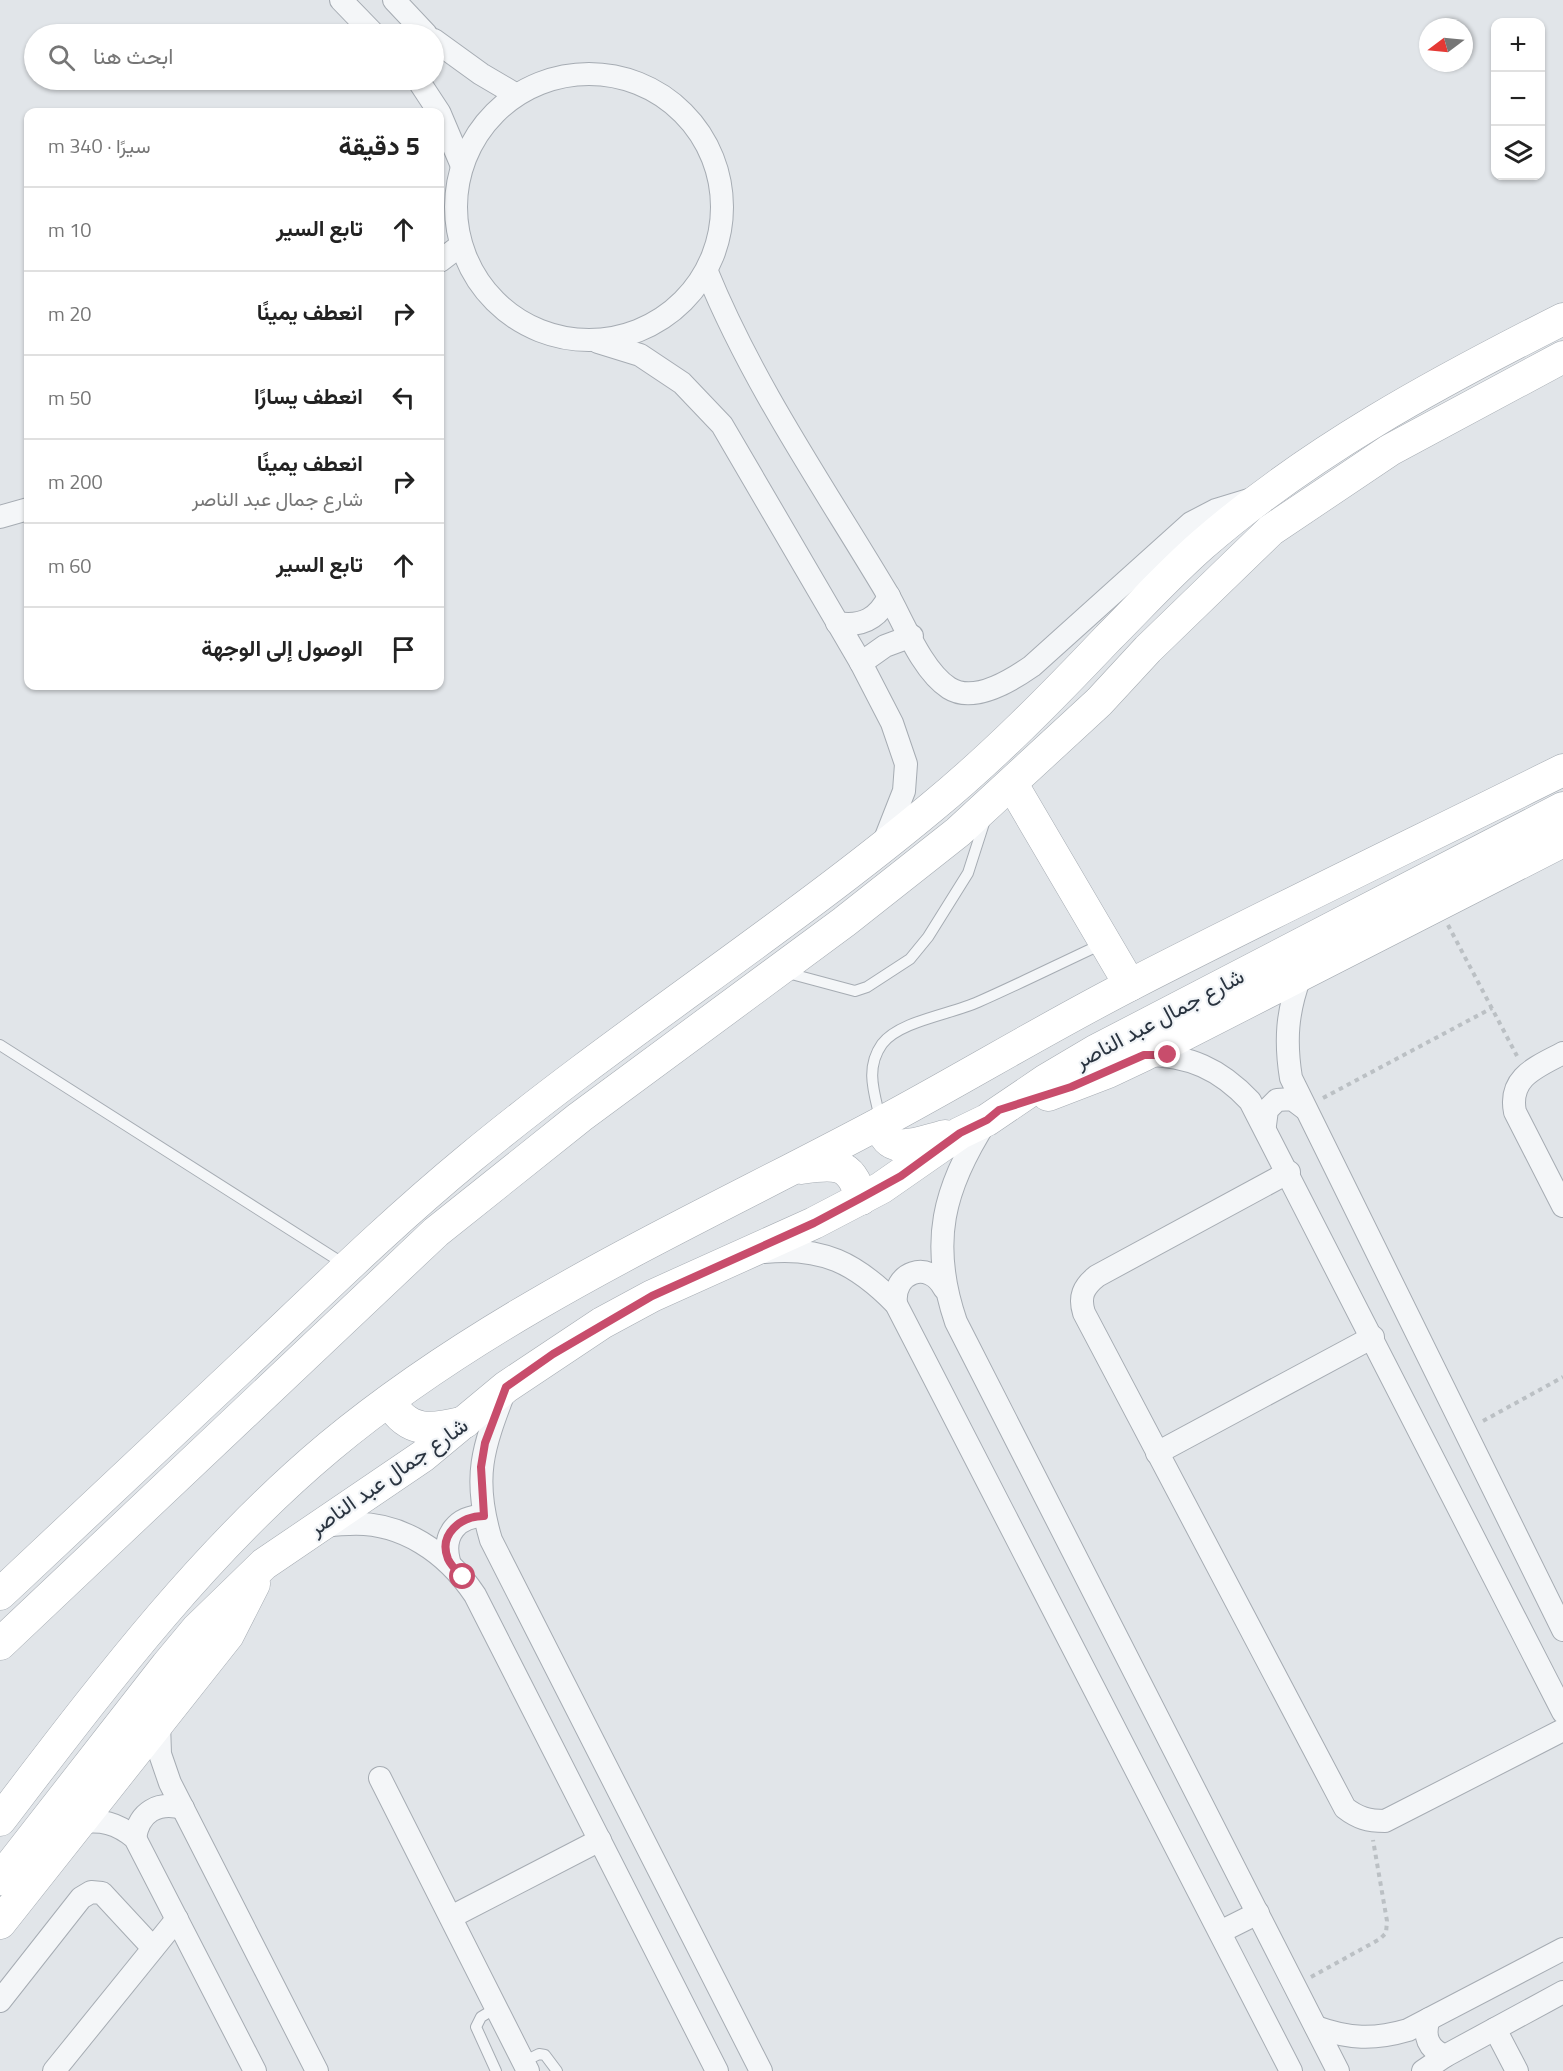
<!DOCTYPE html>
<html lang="ar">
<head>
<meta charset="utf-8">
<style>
	:root { --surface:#fff; --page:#f2f2f2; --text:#222; --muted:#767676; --line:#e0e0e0 }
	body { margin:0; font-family:"Titillium Web",Vazirmatn,sans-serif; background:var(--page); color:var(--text); direction:rtl }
	.controls { position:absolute; right:18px; top:18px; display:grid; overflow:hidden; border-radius:12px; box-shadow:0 2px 4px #0004 }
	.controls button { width:54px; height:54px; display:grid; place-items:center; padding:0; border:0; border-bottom:2px solid var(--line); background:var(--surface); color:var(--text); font:30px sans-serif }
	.compass { position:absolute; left:1419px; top:18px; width:54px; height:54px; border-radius:50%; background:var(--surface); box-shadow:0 2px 4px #0004; rotate:254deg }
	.stop { position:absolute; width:18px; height:18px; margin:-14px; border:4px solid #c84d6c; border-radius:50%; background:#fff }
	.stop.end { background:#c84d6c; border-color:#fff; box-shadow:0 2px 6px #0008 }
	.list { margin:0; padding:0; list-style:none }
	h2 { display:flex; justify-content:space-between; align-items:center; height:78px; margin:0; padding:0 24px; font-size:26px }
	h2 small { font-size:20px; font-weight:400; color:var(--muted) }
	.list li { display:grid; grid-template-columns:39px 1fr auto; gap:18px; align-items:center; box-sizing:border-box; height:84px; padding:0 24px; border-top:2px solid var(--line) }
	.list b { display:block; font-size:22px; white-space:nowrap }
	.list p { margin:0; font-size:20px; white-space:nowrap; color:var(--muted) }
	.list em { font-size:20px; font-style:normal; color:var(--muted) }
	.icon { flex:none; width:33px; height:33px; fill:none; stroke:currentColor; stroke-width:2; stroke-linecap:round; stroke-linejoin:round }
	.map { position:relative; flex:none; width:1563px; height:2071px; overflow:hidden; direction:ltr }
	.search { position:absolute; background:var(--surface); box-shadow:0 2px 4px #0004; left:24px; top:24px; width:420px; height:66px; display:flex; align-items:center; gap:15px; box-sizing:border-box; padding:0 21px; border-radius:33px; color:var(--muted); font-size:22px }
	.panel { position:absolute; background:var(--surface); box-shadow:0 2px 4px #0004; left:24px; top:108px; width:420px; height:582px; border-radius:12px; direction:rtl }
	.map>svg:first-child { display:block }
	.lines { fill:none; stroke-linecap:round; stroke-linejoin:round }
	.lane-casing { stroke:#a6acb3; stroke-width:12 }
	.street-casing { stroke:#a6acb3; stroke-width:24 }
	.secondary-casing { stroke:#a6acb3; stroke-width:33 }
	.path { stroke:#bbc0c4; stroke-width:4; stroke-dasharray:4.5 4.5; stroke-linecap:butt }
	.lane { stroke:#f4f6f8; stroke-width:10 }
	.street { stroke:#f4f6f8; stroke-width:22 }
	.secondary { stroke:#fff; stroke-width:32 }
	.route { stroke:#c84d6c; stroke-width:8 }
	.labels { text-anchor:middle; stroke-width:4.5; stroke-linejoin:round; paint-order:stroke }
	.street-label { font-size:22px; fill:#2a3440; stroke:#f1f4f7 }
</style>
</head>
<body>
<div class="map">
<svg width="1563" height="2071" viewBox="0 0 1563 2071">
	<rect width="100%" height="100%" fill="#e1e5e9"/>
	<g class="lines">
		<defs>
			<g id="lane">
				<polyline points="784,972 855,991 867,987 910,959 928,937 968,873 985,820"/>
				<polyline points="0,1045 344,1264"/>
				<path d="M880 1118C874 1092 865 1068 882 1044 899 1021 952 1014 978 1002 1019 984 1061 963 1102 944"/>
				<polyline points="523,2062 539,2054 545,2055 557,2071"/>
				<polyline points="496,2071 476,2027 481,2017 496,2008"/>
			</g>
			<g id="street">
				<polyline points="341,0 374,34"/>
				<polyline points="394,0 426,34"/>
				<polyline points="434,40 481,74 515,94"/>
				<circle cx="589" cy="207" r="133"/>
				<polyline points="418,80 439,112"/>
				<polyline points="440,114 462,166"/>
				<polyline points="440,261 461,245"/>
				<path d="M707 272C753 385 825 489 887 593 903 621 922 671 949 688 974 704 1012 680 1032 666L1191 523 1216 510 1252 499"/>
				<polyline points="598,342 640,355 682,383 722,425 861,663 892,723 906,764 904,791 882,847"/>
				<polyline points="0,517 28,509"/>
				<path d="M837 623C862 627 878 619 889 596"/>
				<polyline points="861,663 885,646 912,636"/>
				<path d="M1300 977C1287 1012 1285 1041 1291 1078L1563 1630"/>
				<path d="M1563 1053C1537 1067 1508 1077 1515 1112L1563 1206"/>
				<path d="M1145 1055C1189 1055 1220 1069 1250 1101L1563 1712"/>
				<path d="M987 1120C943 1188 929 1243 956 1322L1338 2071"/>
				<polyline points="1265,1125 1267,1110 1277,1100 1292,1099 1304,1108"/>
				<path d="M1289 1172 1097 1276C1083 1287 1079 1297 1084 1313L1345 1808C1358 1818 1368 1821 1385 1821L1563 1730"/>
				<path d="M764 1252C822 1246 856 1263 896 1304L1291 2071"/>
				<path d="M896 1304C892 1272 929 1259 944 1288"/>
				<path d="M505 1390C483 1448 472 1477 491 1540L761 2071"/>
				<polyline points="1157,1453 1373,1337"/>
				<path d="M322 1528C330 1524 339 1524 349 1524 402 1521 447 1553 475 1595L717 2071"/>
				<path d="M449 1561C442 1535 457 1516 484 1516"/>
				<polyline points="159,1723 160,1754 170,1783 317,2071"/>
				<polyline points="380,1778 528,2071"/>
				<path d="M78 1823C101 1819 117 1823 135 1838L255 2071"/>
				<path d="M135 1838C139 1812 158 1801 183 1808"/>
				<polyline points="451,1917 600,1840"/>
				<polyline points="1220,1932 1258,1913"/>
				<polyline points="0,2001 81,1898 91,1892 102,1893 153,1948"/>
				<path d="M1429 2019C1423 2036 1428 2049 1445 2056"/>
				<path d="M1316 2027C1349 2039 1374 2040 1408 2030L1563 1949"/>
				<polyline points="1495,2029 1517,2071"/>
				<polyline points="54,2071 177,1919"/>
				<polyline points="1423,2071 1445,2056 1563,1992"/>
			</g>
			<g id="secondary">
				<polyline points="1012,784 1130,985"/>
				<polyline points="1048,1095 1108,1072 1144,1055 1563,841"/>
				<path d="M881 1123C886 1159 920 1142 945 1136"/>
				<path d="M801 1168C834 1163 852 1161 861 1199"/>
				<path d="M389 1401C409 1435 432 1430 465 1422"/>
				<path d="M0 1594C82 1518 163 1441 245 1364 319 1294 391 1223 470 1158 619 1035 783 931 932 807 994 756 1052 697 1108 638 1139 607 1169 574 1202 545 1310 451 1436 383 1563 319"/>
				<polyline points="0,1644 436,1232 580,1117 844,922 958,832 1099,702 1148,649 1271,530 1390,450 1563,357"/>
				<path d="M0 1820C101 1688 201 1554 329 1447 495 1309 693 1223 882 1122 966 1077 1048 1027 1134 983 1276 910 1420 841 1563 770"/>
				<polyline points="0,1879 167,1665 197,1629 264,1564 423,1456 506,1387 602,1323 652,1296 814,1223 881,1188 960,1133 987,1120 1046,1080 1095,1051 1563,808"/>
				<polyline points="0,1923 228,1635 254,1584"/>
			</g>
		</defs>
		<!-- lane casing -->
		<use href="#lane" class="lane-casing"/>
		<!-- street casing -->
		<use href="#street" class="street-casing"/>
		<!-- secondary casing -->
		<use href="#secondary" class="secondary-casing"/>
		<!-- path -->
		<g class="path">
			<polyline points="1448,925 1517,1056"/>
			<polyline points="1323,1098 1492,1008"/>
			<polyline points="1483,1421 1563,1377"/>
			<polyline points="1311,1977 1380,1939 1386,1933 1387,1921 1373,1840"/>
		</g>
		<!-- lane -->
		<use href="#lane" class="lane"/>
		<!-- street -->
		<use href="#street" class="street"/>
		<!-- secondary -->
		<use href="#secondary" class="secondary"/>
	</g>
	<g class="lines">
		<!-- route -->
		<path class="route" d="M463 1577C458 1572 451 1566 448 1559 438 1534 461 1516 484 1516L481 1467 485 1443 506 1387 553 1354 652 1296 814 1223 861 1198 901 1176 960 1133 987 1120 999 1110 1071 1087 1144 1055H1168"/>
	</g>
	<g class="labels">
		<!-- street labels -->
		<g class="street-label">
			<text transform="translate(1159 1018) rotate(-28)" y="8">شارع جمال عبد الناصر</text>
			<text transform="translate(388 1476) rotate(-35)" y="8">شارع جمال عبد الناصر</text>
		</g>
	</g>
</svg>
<div class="controls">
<button>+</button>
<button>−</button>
<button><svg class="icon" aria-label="layers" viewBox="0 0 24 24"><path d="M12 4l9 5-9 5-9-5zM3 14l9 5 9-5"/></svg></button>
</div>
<svg class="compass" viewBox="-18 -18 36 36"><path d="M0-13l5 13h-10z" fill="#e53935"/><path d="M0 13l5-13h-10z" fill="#767676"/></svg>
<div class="stop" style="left:463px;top:1577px"></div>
<div class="stop end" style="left:1168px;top:1055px"></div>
<div class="search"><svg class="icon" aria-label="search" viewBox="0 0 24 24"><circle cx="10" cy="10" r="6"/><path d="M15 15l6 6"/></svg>ابحث هنا</div>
<section class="panel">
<h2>5 دقيقة<small>سيرًا · 340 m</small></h2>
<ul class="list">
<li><svg class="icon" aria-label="ahead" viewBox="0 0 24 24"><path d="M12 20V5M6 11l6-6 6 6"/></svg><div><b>تابع السير</b></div><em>10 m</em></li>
<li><svg class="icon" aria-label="right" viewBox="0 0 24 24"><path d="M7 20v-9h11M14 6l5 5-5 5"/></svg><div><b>انعطف يمينًا</b></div><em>20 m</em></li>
<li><svg class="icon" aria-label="left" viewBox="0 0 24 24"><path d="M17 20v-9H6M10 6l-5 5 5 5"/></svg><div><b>انعطف يسارًا</b></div><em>50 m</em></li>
<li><svg class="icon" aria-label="right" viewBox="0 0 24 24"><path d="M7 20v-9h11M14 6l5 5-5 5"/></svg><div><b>انعطف يمينًا</b><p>شارع جمال عبد الناصر</p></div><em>200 m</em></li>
<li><svg class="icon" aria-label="ahead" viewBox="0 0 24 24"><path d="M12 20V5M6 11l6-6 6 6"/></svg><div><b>تابع السير</b></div><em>60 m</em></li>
<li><svg class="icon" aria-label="arrive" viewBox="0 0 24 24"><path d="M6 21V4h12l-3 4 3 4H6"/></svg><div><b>الوصول إلى الوجهة</b></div></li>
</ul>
</section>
</div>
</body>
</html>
